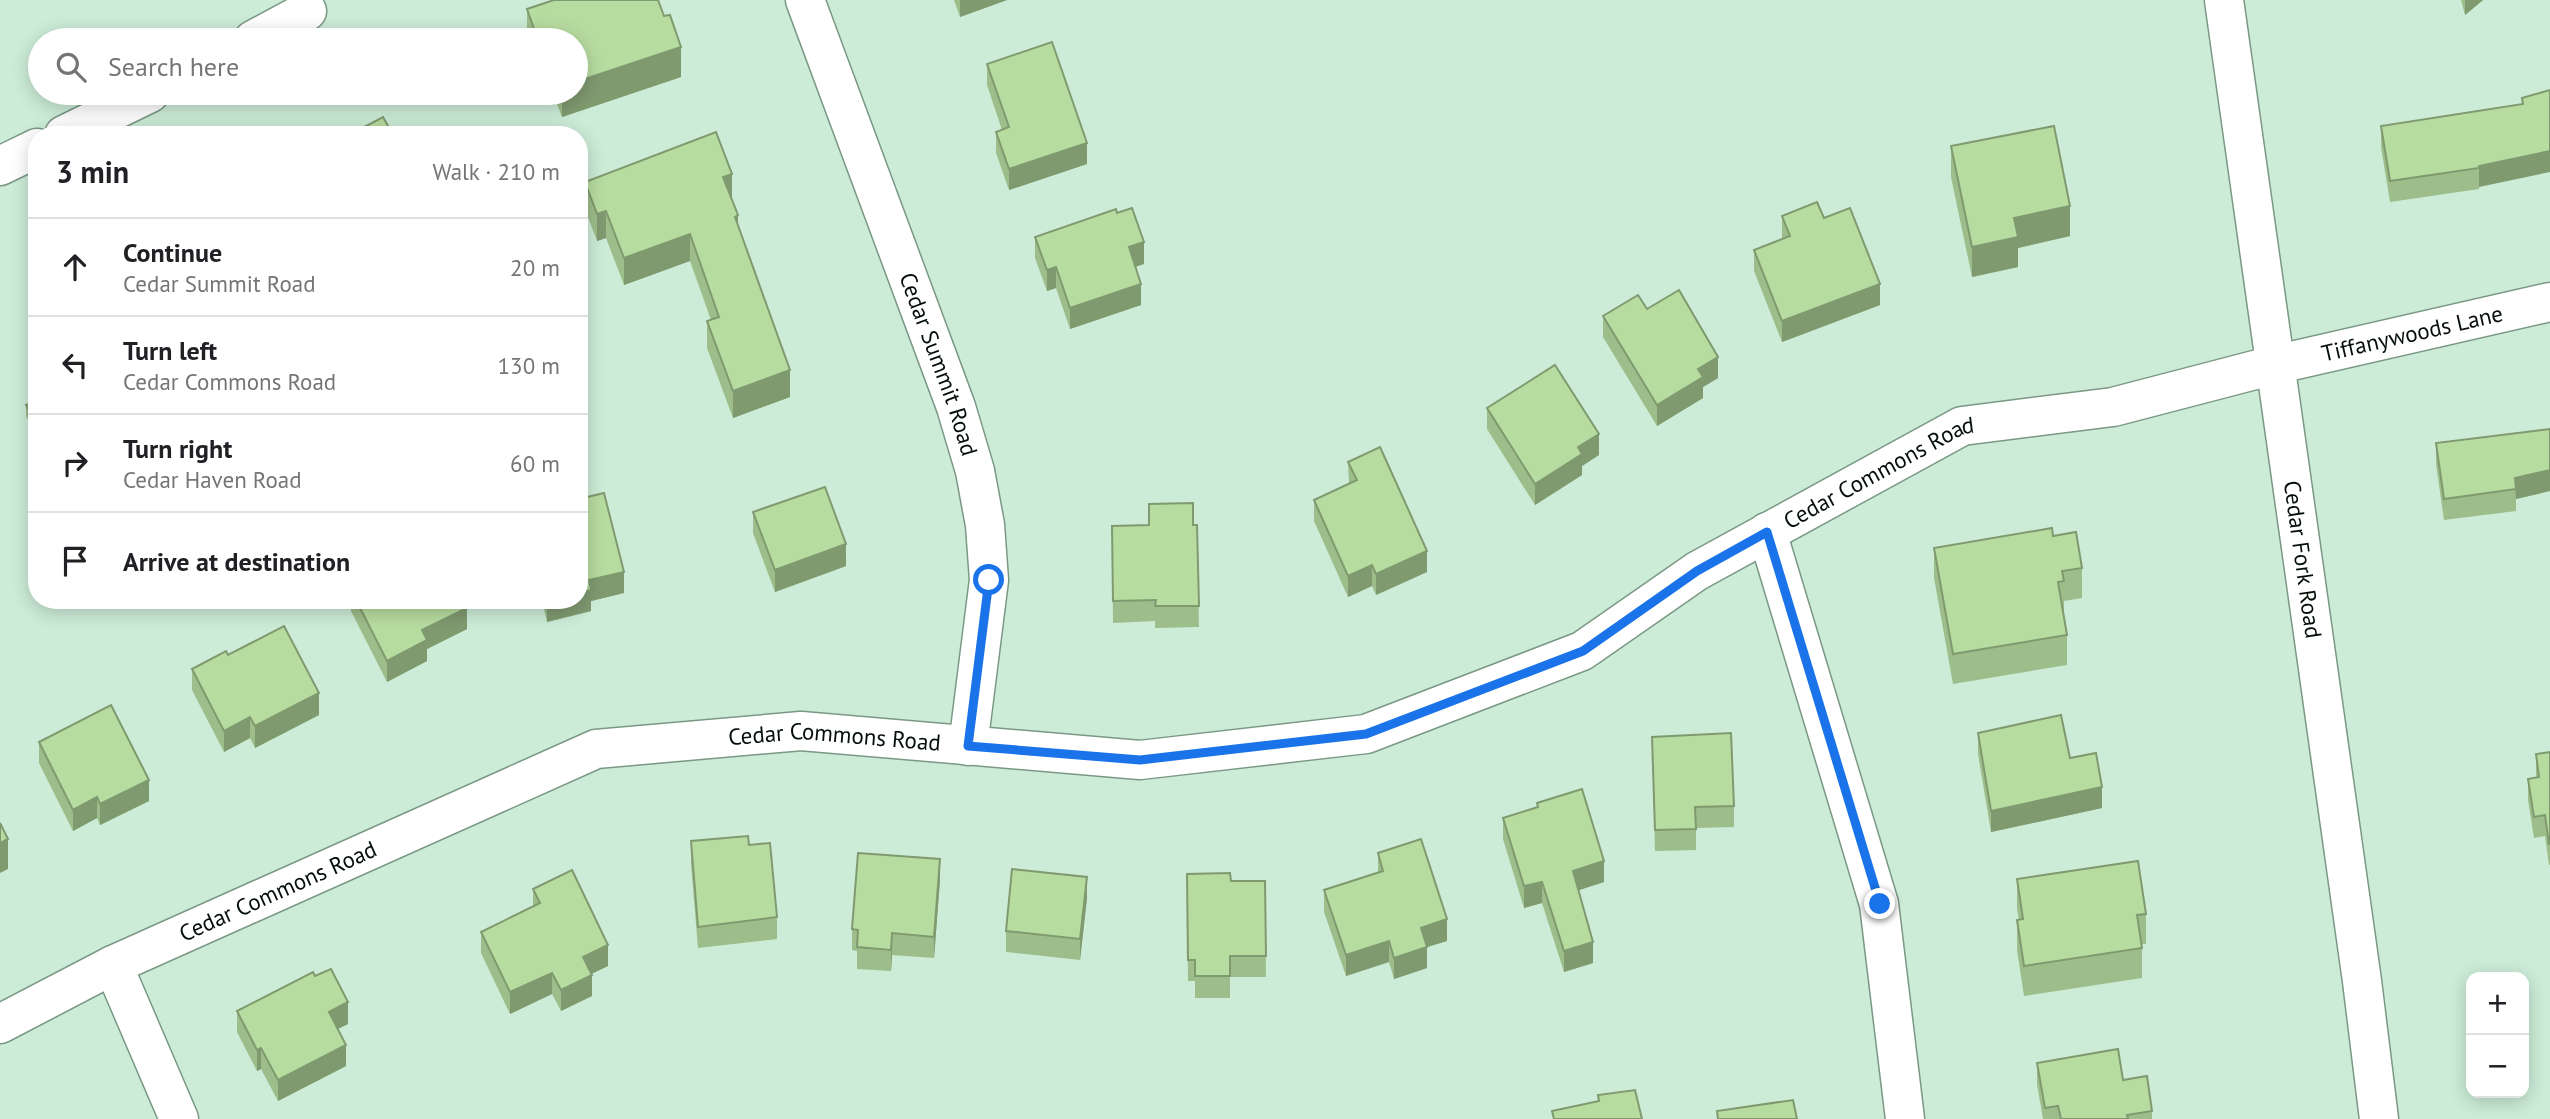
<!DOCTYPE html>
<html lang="en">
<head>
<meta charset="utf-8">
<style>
	:root { --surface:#fff; --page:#f6f6f6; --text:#202124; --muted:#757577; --line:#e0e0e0 }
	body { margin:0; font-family:"PT Sans",sans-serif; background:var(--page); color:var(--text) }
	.controls { position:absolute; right:21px; bottom:21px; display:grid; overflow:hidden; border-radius:14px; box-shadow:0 4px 18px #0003 }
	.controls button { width:63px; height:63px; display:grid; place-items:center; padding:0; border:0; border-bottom:2px solid var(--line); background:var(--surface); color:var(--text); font:35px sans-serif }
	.stop { position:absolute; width:21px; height:21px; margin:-16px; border:5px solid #1a73e8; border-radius:50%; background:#fff }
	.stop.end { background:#1a73e8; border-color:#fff; box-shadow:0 2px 7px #0008 }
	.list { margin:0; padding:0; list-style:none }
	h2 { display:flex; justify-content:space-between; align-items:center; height:91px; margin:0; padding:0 28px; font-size:30px }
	h2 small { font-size:23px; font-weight:400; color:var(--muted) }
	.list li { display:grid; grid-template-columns:46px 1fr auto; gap:21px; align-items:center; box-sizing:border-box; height:98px; padding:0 28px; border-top:2px solid var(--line) }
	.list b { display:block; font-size:26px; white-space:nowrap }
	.list p { margin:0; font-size:23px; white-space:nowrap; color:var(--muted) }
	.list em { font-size:23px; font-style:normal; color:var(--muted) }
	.icon { flex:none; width:38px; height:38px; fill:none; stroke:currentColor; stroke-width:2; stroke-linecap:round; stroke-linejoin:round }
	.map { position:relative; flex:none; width:2550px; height:1119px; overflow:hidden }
	.search { position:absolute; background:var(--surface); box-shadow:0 4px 18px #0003; left:28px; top:28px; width:560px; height:77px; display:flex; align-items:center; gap:18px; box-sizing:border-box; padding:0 24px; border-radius:38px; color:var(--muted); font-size:26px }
	.panel { position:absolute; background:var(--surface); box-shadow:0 4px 18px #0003; left:28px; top:126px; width:560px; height:483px; border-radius:28px }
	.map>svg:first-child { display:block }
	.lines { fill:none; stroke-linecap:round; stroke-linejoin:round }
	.minor-casing { stroke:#7a9884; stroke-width:41 }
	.tertiary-casing { stroke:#7a9884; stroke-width:41 }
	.minor { stroke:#fff; stroke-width:38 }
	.tertiary { stroke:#fff; stroke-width:38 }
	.wall { fill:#9dbd8a }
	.shaded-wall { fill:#809a70 }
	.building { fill:#b7dca0; stroke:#809a70; stroke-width:2 }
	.route { stroke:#1a73e8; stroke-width:9 }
	.labels { text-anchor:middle; stroke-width:5; stroke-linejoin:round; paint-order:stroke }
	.street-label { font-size:23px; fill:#050f08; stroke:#d9fae4 }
</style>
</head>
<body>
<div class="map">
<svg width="2550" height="1119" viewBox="0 0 2550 1119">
	<rect width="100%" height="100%" fill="#ccecd7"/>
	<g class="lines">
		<defs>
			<g id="minor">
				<path id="s1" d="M805 0 956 407 975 471 985 525 989 580 968 746"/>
				<polyline points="253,40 307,11"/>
				<polyline points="64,135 150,93"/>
				<polyline points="0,166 37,148"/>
				<polyline points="1767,532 1879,904 1905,1119"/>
				<polyline points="113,965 179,1119"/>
				<path id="s2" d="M0 1024 113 965 596 749 801 731 1140 760 1366 734 1582 651 1697 571 1962 426 2113 407 2274 365 2550 302"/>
			</g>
			<g id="tertiary">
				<path id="s3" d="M2224 0 2362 981 2379 1119"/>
			</g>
		</defs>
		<!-- minor casing -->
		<use href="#minor" class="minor-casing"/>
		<!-- tertiary casing -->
		<use href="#tertiary" class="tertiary-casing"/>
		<!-- minor -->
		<use href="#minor" class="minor"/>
		<!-- tertiary -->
		<use href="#tertiary" class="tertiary"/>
	</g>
	<!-- wall -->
	<g class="wall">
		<polygon points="954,0 1007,0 960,17"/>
		<polygon points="2461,0 2483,0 2465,15"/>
		<polygon points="527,9 681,77 562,117 553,93 576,93 576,40 527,40"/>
		<polygon points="987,64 1087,164 1009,190 996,153 996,132 1002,130 987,85"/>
		<polygon points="2550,90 2479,187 2479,189 2390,202 2381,147 2381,126 2522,104 2522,98"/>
		<polygon points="1951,146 2070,236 2018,248 2018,267 1972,277 1951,177"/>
		<polygon points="585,182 732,199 738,228 790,397 733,418 707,348 707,321 711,320 690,261 624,285 606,238 597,241 585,209"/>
		<polygon points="1117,213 1144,264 1136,266 1141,305 1070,329 1056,288 1047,291 1035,258 1035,237"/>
		<polygon points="1782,216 1824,218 1880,305 1782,342 1754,271 1754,250 1782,239"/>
		<polygon points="37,286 37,317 33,310 33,289"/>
		<polygon points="1647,309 1718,378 1703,387 1703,398 1657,426 1603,337 1603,316"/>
		<polygon points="37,400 37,437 26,416 26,405"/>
		<polygon points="1487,408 1599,455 1582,466 1582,475 1535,505 1487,429"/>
		<polygon points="2550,429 2550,491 2516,499 2516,511 2444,520 2436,464 2436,443"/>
		<polygon points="1348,462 1427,572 1376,595 1372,586 1348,597 1314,521 1314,500 1349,484"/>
		<polygon points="753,512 846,566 775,592 753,533"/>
		<polygon points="1197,525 1199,627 1155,628 1155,621 1113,623 1112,526"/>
		<polygon points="2053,536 2082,568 2082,598 2064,601 2064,611 2063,611 2067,635 2067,665 1953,684 1934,578 1934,548"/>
		<polygon points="624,593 591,601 591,611 547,622 542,600 579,600"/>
		<polygon points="351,600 463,600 467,629 427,649 427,661 387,682 351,611"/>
		<polygon points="228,655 319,715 255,748 250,738 224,752 192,690 192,669"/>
		<polygon points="1978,733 2070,758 2102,808 1991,832 1978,754"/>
		<polygon points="1652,737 1734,806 1734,827 1696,828 1696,850 1655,851"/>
		<polygon points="39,742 149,801 100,825 97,818 73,831 39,763"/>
		<polygon points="2550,752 2550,865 2549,865 2545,836 2534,838 2528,800 2528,779 2536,778 2536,754"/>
		<polygon points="1537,803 1604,882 1579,890 1593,963 1564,972 1542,903 1524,908 1503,839 1503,818 1537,808"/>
		<polygon points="691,841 749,845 777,917 777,939 698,948 691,863"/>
		<polygon points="1378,853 1447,941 1427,947 1427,968 1394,979 1389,962 1346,976 1324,912 1324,890 1378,873"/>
		<polygon points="1187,874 1231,881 1265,881 1266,977 1230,977 1230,998 1195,998 1195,981 1188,981"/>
		<polygon points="2017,879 2146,914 2146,944 2142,944 2142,978 2024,996 2017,950 2017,920 2019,920 2017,909"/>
		<polygon points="940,880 934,958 892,955 891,971 857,969 857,951 852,950 852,929"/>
		<polygon points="533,889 608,966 591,974 592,996 561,1011 552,994 510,1014 481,953 481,932 533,907"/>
		<polygon points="1087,898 1080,960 1006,952 1006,931"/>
		<polygon points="315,976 348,1024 338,1029 346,1066 278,1101 261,1069 257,1071 237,1032 237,1011"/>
		<polygon points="2037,1063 2123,1080 2152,1111 2152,1119 2043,1119 2037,1084"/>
	</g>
	<!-- shaded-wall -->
	<g class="shaded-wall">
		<polygon points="960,0 1007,0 960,17"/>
		<polygon points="2465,0 2483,0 2465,15"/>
		<polygon points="681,47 681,77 562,117 562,93 576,93 576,82"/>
		<polygon points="1087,143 1087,164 1009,190 1009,169"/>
		<polygon points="2550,151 2550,172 2479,187 2479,166"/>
		<polygon points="732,174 732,201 723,177"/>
		<polygon points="2070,206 2070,236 2018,248 2018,267 1972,277 1972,247 2014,218"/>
		<polygon points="606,211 606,238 597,241 597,214"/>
		<polygon points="738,215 738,242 735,217"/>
		<polygon points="690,234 690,261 624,285 624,258"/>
		<polygon points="1144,242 1144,264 1129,269 1129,247"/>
		<polygon points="1056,267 1056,288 1047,291 1047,270"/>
		<polygon points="1141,284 1141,305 1070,329 1070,308"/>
		<polygon points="1880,284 1880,305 1782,342 1782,321"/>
		<polygon points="1718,357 1718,378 1703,387 1703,398 1657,426 1657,405 1698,369"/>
		<polygon points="790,370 790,397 733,418 733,391"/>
		<polygon points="1599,434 1599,455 1582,466 1582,475 1535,505 1535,484 1578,447"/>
		<polygon points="2550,470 2550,491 2516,499 2515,478"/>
		<polygon points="846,544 846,566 775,592 775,570"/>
		<polygon points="1427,551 1427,572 1376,595 1376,574"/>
		<polygon points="1372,565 1372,586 1348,597 1348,576"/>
		<polygon points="624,572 624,593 591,601 591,611 547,622 547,601 579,600 579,593 589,580"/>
		<polygon points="467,608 467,629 427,649 427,661 387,682 387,661 422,630"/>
		<polygon points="319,693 319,715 255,748 255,726"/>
		<polygon points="250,717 250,738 224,752 224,731"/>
		<polygon points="149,780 149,801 100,825 100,804"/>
		<polygon points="2102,787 2102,808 1991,832 1991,811"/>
		<polygon points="97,797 97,818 73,831 73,810"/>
		<polygon points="8,839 8,869 0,873 0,843"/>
		<polygon points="940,859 940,880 934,958 934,937"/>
		<polygon points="1604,861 1604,882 1573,892 1573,871"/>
		<polygon points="1087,877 1087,898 1080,960 1080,939"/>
		<polygon points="1542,882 1542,903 1524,908 1524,886"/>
		<polygon points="1447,919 1447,941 1427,947 1427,968 1394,979 1394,958 1421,928"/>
		<polygon points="892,933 892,955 891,971 891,950"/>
		<polygon points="1389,941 1389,962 1346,976 1346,955"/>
		<polygon points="1593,942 1593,963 1564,972 1564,951"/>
		<polygon points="608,945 608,966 583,978 583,957"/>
		<polygon points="552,973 552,994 510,1014 510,992"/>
		<polygon points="592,975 592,996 561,1011 561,990"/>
		<polygon points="348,1002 348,1024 329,1033 329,1012"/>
		<polygon points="346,1045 346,1066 278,1101 278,1080"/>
		<polygon points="261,1048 261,1069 257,1071 257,1050"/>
	</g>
	<!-- building -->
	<g class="building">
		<polygon points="554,0 658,0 664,16 670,15 681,47 576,82 576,40 538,40 527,9"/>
		<polygon points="1052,42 1087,143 1009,169 996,132 1009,127 987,64"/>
		<polygon points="2550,90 2550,151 2479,166 2479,168 2390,181 2381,126 2523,104 2522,98"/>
		<polygon points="383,117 393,135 338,135 349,129 351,134"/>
		<polygon points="2054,126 2070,206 2014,218 2018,237 1972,247 1951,146"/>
		<polygon points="716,132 732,174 723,177 738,215 735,217 790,370 733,391 707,321 719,317 690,234 624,258 606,211 597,214 585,182"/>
		<polygon points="1817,202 1824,218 1850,208 1880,284 1782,321 1754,250 1790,236 1782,216"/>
		<polygon points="1132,208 1144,242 1129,247 1141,284 1070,308 1056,267 1047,270 1035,237 1116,209 1117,213"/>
		<polygon points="37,286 37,296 33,289"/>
		<polygon points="1679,290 1718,357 1698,369 1703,377 1657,405 1603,316 1638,295 1647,309"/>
		<polygon points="1555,365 1599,434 1578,447 1582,454 1535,484 1487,408"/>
		<polygon points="37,400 37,426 26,405"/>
		<polygon points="2550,429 2550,470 2515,478 2516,489 2444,499 2436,443"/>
		<polygon points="1380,447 1427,551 1376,574 1372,565 1348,576 1314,500 1357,480 1348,462"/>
		<polygon points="825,487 846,544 775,570 753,512"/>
		<polygon points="604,493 624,572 589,580 591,590 579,593 579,499"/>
		<polygon points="1193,503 1193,525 1197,525 1199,606 1155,606 1156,600 1113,601 1112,526 1149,525 1149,504"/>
		<polygon points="2052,528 2053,536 2076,532 2082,568 2062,571 2064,581 2058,582 2067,635 1953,654 1934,548"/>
		<polygon points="356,600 463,600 467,608 422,630 427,640 387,661"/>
		<polygon points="284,626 319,693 255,726 250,717 224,731 192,669 226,651 228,655"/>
		<polygon points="111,705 149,780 100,804 97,797 73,810 39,742"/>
		<polygon points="2061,715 2070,758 2096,753 2102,787 1991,811 1978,733"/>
		<polygon points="1731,733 1734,806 1695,807 1696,829 1655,830 1652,737"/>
		<polygon points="2550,752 2550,844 2549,844 2545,815 2534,817 2528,779 2539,777 2536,754"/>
		<polygon points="1582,789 1604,861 1573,871 1593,942 1564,951 1542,882 1524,886 1503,818 1538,807 1537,803"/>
		<polygon points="0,823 8,839 0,843"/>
		<polygon points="748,836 749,845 770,843 777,917 698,927 691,841"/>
		<polygon points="1421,839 1447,919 1421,928 1427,947 1394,958 1389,941 1346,955 1324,890 1383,871 1378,853"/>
		<polygon points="858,853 940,859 934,937 892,933 891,950 857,947 858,930 852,929"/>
		<polygon points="2138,861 2146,914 2137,915 2142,948 2024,966 2017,920 2023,919 2017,879"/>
		<polygon points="1012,869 1087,877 1080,939 1006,931"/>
		<polygon points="572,870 608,945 583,957 592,975 561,990 552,973 510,992 481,932 540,903 533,889"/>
		<polygon points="1230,873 1231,881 1265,881 1266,956 1230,956 1230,976 1195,976 1195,960 1188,960 1187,874"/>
		<polygon points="331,969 348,1002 329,1012 346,1045 278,1080 261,1048 257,1050 237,1011 313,972 315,976"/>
		<polygon points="2118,1049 2123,1080 2147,1076 2152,1111 2127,1115 2128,1119 2061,1119 2058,1106 2045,1108 2037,1063"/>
		<polygon points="1635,1090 1642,1119 1554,1119 1552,1111 1599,1101 1598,1095"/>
		<polygon points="1793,1100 1797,1119 1718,1119 1717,1111"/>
	</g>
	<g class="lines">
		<!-- route -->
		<polyline class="route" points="989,580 968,746 1140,760 1366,734 1583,651 1697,571 1767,532 1880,904"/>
	</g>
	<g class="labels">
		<!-- street labels -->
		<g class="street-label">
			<text dy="8" stroke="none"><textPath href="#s2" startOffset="2564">Tiffanywoods Lane</textPath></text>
			<text dy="8" stroke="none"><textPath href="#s1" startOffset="388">Cedar Summit Road</textPath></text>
			<text dy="8" stroke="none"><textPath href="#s2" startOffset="2009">Cedar Commons Road</textPath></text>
			<text dy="8" stroke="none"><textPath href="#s3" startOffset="565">Cedar Fork Road</textPath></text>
			<text dy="8" stroke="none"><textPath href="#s2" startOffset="896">Cedar Commons Road</textPath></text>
			<text dy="8" stroke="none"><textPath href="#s2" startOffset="308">Cedar Commons Road</textPath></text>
		</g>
	</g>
</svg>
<div class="controls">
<button>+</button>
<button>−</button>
</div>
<div class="stop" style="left:989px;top:580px"></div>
<div class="stop end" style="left:1880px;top:904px"></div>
<div class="search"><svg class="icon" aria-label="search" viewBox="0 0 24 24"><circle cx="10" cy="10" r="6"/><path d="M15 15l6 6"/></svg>Search here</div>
<section class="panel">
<h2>3 min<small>Walk · 210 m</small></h2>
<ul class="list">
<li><svg class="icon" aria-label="ahead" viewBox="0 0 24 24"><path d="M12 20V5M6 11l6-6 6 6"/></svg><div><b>Continue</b><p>Cedar Summit Road</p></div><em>20 m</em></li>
<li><svg class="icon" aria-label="left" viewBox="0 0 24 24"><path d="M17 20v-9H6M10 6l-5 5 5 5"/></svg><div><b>Turn left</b><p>Cedar Commons Road</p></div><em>130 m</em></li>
<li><svg class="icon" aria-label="right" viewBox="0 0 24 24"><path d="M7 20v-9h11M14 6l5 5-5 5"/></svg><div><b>Turn right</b><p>Cedar Haven Road</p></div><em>60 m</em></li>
<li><svg class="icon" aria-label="arrive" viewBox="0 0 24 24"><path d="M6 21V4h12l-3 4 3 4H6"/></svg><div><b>Arrive at destination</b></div></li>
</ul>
</section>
</div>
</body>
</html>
